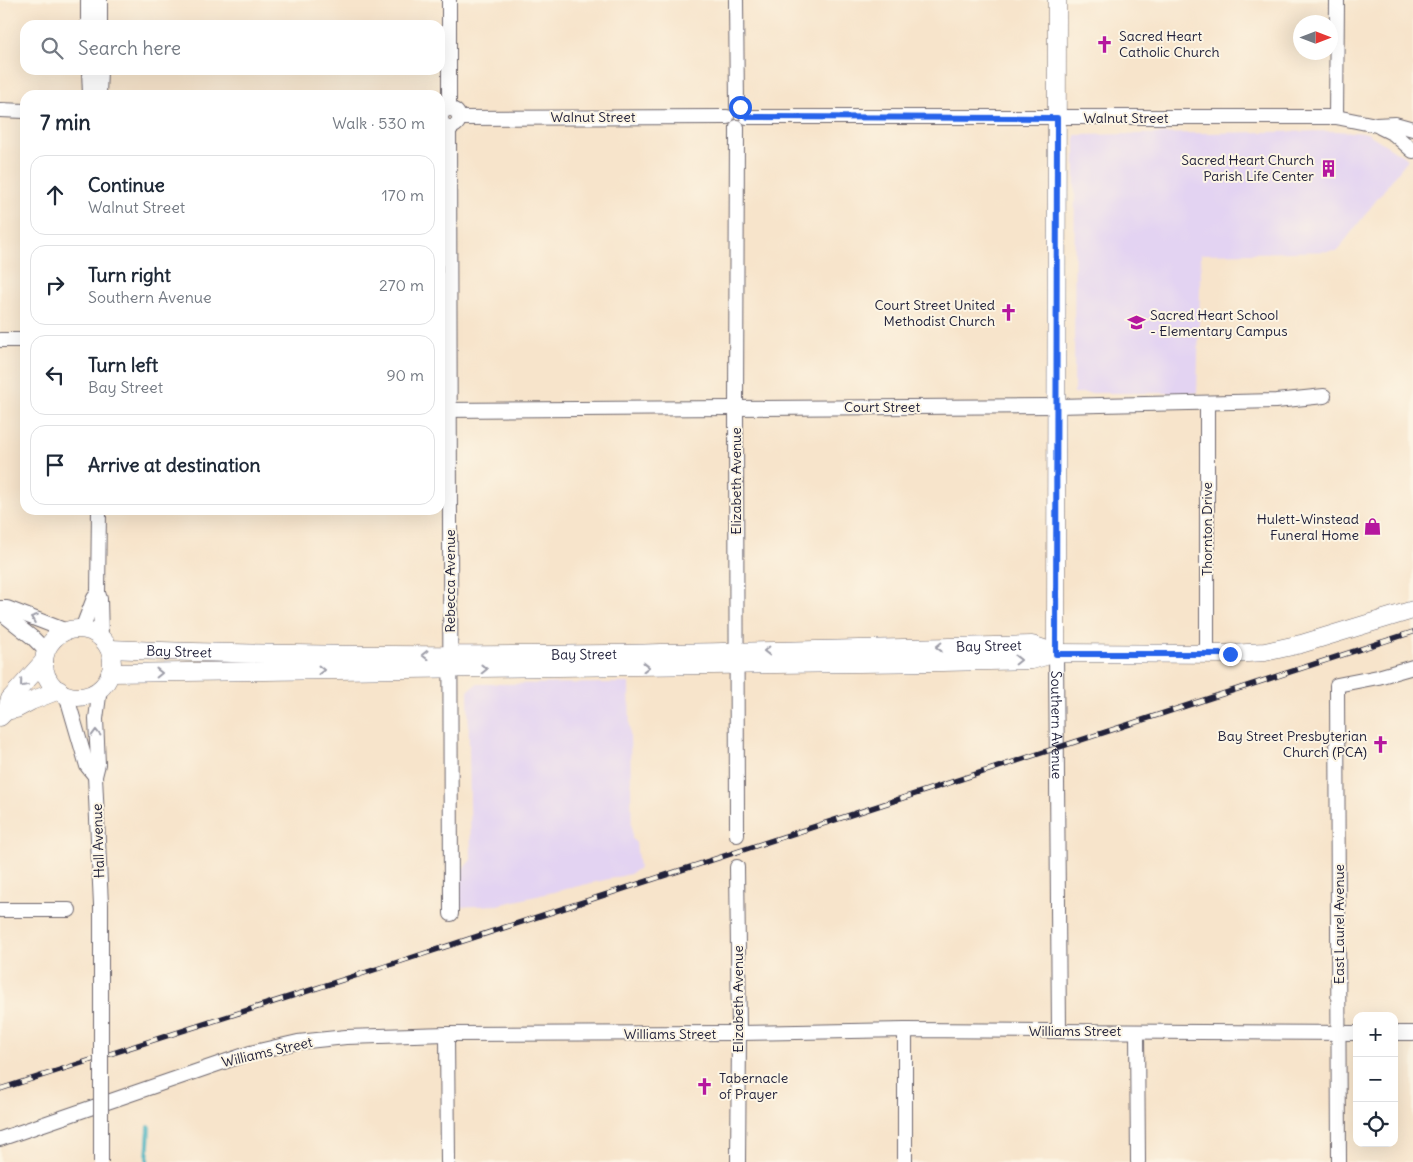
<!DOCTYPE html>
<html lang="en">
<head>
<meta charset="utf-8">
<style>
	:root { --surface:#fff; --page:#f6f6f7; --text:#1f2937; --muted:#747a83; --line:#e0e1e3 }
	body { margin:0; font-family:Delius,sans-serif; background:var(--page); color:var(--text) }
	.controls { position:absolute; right:15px; bottom:15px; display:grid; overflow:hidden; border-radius:10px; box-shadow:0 5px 20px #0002 }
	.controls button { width:45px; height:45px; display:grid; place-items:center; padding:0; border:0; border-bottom:1px solid var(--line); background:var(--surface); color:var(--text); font:25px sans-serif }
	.compass { position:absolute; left:1293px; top:15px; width:45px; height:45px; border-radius:50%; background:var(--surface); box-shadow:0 5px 20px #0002; rotate:90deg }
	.stop { position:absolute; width:15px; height:15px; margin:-11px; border:4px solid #2563eb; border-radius:50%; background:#fff }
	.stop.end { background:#2563eb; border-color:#fff; box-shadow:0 1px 5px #0008 }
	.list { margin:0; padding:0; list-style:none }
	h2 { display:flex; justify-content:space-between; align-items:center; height:65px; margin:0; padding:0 20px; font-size:21px }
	h2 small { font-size:16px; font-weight:400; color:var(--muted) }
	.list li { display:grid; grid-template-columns:32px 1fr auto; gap:15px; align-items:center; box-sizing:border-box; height:80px; margin:0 10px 10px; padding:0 10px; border:1px solid var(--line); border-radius:15px }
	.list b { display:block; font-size:19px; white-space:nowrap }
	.list p { margin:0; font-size:16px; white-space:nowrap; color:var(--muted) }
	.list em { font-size:16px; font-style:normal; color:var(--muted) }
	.icon { flex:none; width:28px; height:28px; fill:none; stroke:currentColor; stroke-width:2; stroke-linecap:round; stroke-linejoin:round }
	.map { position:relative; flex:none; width:1413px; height:1162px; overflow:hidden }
	.search { position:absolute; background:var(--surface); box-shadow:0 5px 20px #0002; left:20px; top:20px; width:425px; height:55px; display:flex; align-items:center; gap:12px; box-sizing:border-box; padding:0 18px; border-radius:15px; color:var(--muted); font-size:19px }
	.panel { position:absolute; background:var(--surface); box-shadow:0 5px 20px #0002; left:20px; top:90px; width:425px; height:425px; border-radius:15px }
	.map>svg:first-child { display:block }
	.built { fill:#e3d3f2 }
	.green { fill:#73cb90; stroke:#4a7666 }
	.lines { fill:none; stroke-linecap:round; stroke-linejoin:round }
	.stream { stroke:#43b1c0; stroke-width:4 }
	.minor-casing { stroke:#6d666d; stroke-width:16 }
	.major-casing { stroke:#6d666d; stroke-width:19 }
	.minor { stroke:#fff; stroke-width:14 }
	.major { stroke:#fff; stroke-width:18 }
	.rail-casing { stroke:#22223b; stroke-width:5.5 }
	.rail { stroke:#fcf5e5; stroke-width:4; stroke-dasharray:11; stroke-linecap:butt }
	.minor-bridge-casing { stroke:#6d666d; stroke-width:16; stroke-linecap:butt }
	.minor-bridge { stroke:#fff; stroke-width:14 }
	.oneway { stroke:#9c9ca7 }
	.route { stroke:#2563eb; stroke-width:6 }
	.labels { text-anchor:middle; stroke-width:4; stroke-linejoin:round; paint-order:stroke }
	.poi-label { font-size:14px; fill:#22223b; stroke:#fcf5e5; text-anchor:end }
	.street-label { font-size:14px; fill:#22223b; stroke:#fcf5e5 }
</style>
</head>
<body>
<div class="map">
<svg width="1413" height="1162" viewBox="0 0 1413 1162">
	<rect width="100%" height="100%" fill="#fcf5e5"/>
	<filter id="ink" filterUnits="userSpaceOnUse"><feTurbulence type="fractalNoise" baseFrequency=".02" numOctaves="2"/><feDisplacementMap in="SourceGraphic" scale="10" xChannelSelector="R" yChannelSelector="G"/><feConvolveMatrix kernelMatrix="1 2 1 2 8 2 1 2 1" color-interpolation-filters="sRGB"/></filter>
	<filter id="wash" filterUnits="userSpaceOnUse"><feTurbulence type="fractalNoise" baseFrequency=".0096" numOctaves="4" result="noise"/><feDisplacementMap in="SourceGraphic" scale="20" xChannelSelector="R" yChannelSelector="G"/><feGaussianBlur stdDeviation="1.12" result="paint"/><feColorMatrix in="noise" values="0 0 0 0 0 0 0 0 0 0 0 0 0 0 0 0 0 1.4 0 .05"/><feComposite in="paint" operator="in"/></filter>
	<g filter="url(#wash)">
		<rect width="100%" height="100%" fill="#f7e4cb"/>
		<!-- built -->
		<g class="built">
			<polygon points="1336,131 1367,133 1408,159 1337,251 1201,254 1197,393 1074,393 1075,135"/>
			<polygon points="629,683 632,839 636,843 639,868 630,874 498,905 455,907 454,878 471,860 468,691 476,684"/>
		</g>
		<!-- green -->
		<polygon class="green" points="440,118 444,125 448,260 440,260"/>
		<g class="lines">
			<!-- stream -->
			<polyline class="stream" points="147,1162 149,1127"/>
		</g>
	</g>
	<g filter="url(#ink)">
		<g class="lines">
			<defs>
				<g id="minor">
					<polyline points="88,0 88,25"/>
					<polyline points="449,0 449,109"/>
					<polyline points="736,0 737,107"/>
					<polyline points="100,25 100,0"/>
					<polyline points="89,70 90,95"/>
					<polyline points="99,95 100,70"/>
					<circle cx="450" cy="118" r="9"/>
					<polyline points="0,110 25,111"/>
					<polyline points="747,117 1336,117 1376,125 1395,124 1413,129"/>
					<polyline points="1336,117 1337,0"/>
					<polyline points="459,118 727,117"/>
					<polyline points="449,127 451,914"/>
					<polyline points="1380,127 1394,134 1413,151"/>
					<polyline points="0,340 25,340"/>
					<polyline points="440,410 1057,406 1276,401 1324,396"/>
					<polyline points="99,510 98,593 100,599 101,637"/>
					<polyline points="0,608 7,608 67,631"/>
					<polyline points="0,612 33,638 47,652"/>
					<polyline points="82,629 94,598 98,593"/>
					<path id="s1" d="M1056 653 1059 1031"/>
					<polyline points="1207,655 1207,403"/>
					<polyline points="100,688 96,719 98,764 95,776 101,905"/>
					<polyline points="66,694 87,766 95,776"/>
					<polyline points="737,835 736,408 737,127"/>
					<polyline points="737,867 739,1033 738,1162"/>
					<polyline points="0,910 69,910"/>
					<polyline points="1137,1032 1138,1162"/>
					<polyline points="1394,1033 1413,1033"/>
					<polyline points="447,1034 448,1162"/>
					<polyline points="0,1139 250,1053 298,1042 346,1037 447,1034 739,1033 905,1030 1357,1033"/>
					<polyline points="905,1162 905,1030"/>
					<polyline points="1339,1162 1337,685 1378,677 1413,667"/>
				</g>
				<g id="major">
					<circle cx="78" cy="663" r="34"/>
					<path id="s2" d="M110 649C417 662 725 652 1032 645L1056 653"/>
					<polyline points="1056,653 1057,0"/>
					<path d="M110 673C418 668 725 667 1032 660L1056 653 1230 654 1265 652 1301 644 1413 610"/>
					<polyline points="6,711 16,709 31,701 59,690"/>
					<polyline points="0,717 6,711 10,699 44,661"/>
				</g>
			</defs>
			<!-- minor casing -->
			<use href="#minor" class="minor-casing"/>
			<!-- major casing -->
			<use href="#major" class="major-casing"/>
			<!-- minor -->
			<use href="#minor" class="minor"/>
			<!-- major -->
			<use href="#major" class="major"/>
			<defs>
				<polyline id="rail" points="0,1089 383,967 1413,632"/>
			</defs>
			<!-- rail casing -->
			<use href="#rail" class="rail-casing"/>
			<!-- rail -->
			<use href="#rail" class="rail"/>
			<defs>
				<polyline id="minor-bridge" points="101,905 101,1162"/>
			</defs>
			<!-- minor-bridge casing -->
			<use href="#minor-bridge" class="minor-bridge-casing"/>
			<!-- minor-bridge -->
			<use href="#minor-bridge" class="minor-bridge"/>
		</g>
		<!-- one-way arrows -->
		<defs><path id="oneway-chevron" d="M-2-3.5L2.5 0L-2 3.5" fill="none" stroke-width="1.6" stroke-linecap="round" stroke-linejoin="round" transform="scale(1.25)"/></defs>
		<g class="oneway">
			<use href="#oneway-chevron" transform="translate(34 618) rotate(-159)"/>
			<use href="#oneway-chevron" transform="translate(939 647) rotate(179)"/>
			<use href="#oneway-chevron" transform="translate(767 651) rotate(179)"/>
			<use href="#oneway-chevron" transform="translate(425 655) rotate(-180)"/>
			<use href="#oneway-chevron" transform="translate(1018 660) rotate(-1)"/>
			<use href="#oneway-chevron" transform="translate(646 667)"/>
			<use href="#oneway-chevron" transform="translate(484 669) rotate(-1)"/>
			<use href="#oneway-chevron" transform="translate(321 670)"/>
			<use href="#oneway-chevron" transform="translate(159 673) rotate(-1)"/>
			<use href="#oneway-chevron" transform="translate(23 684) rotate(130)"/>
			<use href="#oneway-chevron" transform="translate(96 733) rotate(-91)"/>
		</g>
	</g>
	<g class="lines" filter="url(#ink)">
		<!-- route -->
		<polyline class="route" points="740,107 746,111 748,117 1057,118 1056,654 1230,654"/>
	</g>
	<!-- icons -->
	<defs>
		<symbol id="church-bare" viewBox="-9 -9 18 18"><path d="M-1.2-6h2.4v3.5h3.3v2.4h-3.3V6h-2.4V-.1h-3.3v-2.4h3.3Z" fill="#b5179e" stroke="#fcf5e5" stroke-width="2.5" paint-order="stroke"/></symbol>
		<symbol id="building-bare" viewBox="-9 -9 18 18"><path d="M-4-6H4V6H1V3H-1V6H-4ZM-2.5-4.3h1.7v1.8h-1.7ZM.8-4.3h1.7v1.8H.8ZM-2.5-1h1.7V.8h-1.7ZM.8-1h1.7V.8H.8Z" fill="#b5179e" stroke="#fcf5e5" stroke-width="2.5" paint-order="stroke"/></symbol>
		<symbol id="school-bare" viewBox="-9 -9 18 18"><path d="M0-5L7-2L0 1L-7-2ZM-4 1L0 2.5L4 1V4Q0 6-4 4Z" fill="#b5179e" stroke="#fcf5e5" stroke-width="2.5" paint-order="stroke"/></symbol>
		<symbol id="shop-bare" viewBox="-9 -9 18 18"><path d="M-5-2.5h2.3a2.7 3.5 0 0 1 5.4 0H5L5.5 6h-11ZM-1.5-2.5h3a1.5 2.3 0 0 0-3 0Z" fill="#b5179e" stroke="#fcf5e5" stroke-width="2.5" paint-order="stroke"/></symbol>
	</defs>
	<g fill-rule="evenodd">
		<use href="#church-bare" x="1092" y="32" width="25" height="25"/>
		<use href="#building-bare" x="1316" y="156" width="25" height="25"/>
		<use href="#church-bare" x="996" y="300" width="25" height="25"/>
		<use href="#school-bare" x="1124" y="310" width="25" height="25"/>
		<use href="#shop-bare" x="1360" y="514" width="25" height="25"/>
		<use href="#church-bare" x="1368" y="732" width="25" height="25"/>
		<use href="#church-bare" x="692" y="1074" width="25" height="25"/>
	</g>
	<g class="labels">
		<!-- poi labels -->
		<g class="poi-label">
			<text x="1119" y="41" text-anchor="start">Sacred Heart<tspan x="1119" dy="16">Catholic Church</tspan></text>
			<text x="1314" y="165">Sacred Heart Church<tspan x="1314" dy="16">Parish Life Center</tspan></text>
			<text x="995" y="310">Court Street United<tspan x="995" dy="16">Methodist Church</tspan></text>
			<text x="1150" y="320" text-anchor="start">Sacred Heart School<tspan x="1150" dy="16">- Elementary Campus</tspan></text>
			<text x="1359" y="524">Hulett-Winstead<tspan x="1359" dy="16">Funeral Home</tspan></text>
			<text x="1367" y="741">Bay Street Presbyterian<tspan x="1367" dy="16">Church (PCA)</tspan></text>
			<text x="719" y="1083" text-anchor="start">Tabernacle<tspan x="719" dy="16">of Prayer</tspan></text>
		</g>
		<!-- street labels -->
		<g class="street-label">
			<text x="593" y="122">Walnut Street</text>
			<text x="1126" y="123">Walnut Street</text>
			<text x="882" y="412">Court Street</text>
			<text transform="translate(736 481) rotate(-90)" y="5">Elizabeth Avenue</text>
			<text transform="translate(1207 529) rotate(-90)" y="5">Thornton Drive</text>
			<text transform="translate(450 581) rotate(-90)" y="5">Rebecca Avenue</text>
			<text dy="5" stroke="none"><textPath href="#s2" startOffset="879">Bay Street</textPath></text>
			<text dy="5" stroke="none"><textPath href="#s2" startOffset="69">Bay Street</textPath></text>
			<text dy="5" stroke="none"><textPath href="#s2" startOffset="474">Bay Street</textPath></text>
			<text dy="5" stroke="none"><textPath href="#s1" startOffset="72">Southern Avenue</textPath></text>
			<text transform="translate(98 841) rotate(-92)" y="5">Hall Avenue</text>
			<text transform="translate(1339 924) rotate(-90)" y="5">East Laurel Avenue</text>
			<text transform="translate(738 999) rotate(-90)" y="5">Elizabeth Avenue</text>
			<text x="1075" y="1036">Williams Street</text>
			<text x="670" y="1039">Williams Street</text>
			<text transform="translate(267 1052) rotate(-13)" y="5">Williams Street</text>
		</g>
	</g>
</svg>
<div class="controls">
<button>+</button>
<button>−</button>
<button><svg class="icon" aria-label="locate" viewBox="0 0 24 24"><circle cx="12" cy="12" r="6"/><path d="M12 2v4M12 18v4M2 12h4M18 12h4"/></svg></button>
</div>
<svg class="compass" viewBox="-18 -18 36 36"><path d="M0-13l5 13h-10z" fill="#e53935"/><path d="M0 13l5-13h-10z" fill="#747a83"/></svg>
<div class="stop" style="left:740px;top:107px"></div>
<div class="stop end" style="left:1230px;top:654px"></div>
<div class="search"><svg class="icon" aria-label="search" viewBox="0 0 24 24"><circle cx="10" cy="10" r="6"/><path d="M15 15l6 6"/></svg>Search here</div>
<section class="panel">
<h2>7 min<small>Walk · 530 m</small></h2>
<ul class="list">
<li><svg class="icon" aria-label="ahead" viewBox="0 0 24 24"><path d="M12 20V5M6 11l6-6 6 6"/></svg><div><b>Continue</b><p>Walnut Street</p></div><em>170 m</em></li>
<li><svg class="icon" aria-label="right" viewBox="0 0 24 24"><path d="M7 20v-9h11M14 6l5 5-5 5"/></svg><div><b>Turn right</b><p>Southern Avenue</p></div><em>270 m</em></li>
<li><svg class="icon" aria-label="left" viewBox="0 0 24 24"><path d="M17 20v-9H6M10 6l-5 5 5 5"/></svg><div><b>Turn left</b><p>Bay Street</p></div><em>90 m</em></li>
<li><svg class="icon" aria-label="arrive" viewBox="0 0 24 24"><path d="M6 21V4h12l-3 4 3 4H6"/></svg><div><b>Arrive at destination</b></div></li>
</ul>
</section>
</div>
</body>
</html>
